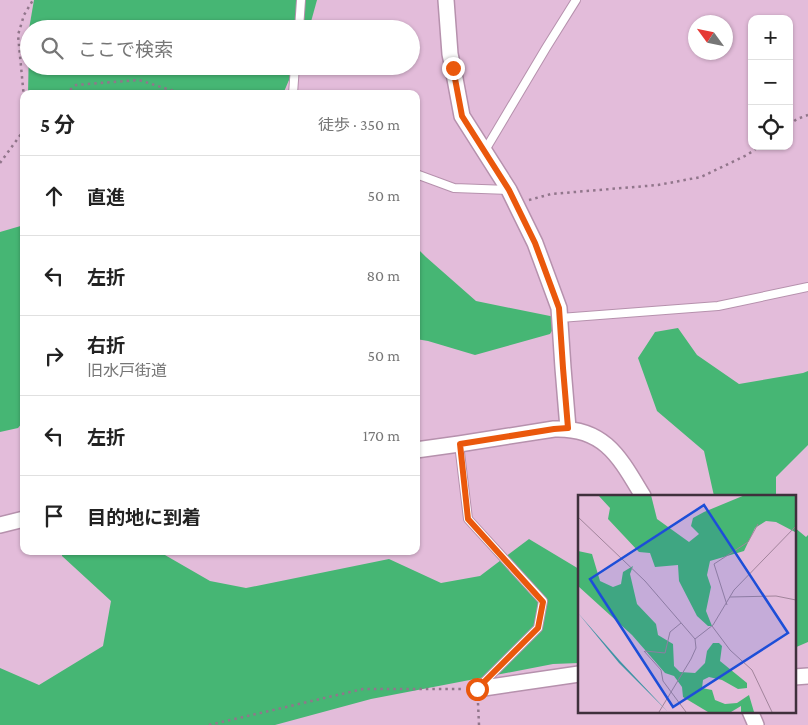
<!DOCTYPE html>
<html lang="ja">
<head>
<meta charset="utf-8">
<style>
	:root { --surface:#fff; --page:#f6f6f6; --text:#222; --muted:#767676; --line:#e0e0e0 }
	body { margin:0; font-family:"Crimson Pro","Noto Sans JP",serif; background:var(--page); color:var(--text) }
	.controls { position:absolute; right:15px; top:15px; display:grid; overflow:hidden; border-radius:10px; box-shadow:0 1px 4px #0004 }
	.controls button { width:45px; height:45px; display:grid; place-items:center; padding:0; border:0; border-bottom:1px solid var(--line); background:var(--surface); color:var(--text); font:25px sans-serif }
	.compass { position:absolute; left:688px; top:15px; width:45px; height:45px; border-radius:50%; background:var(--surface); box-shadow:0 1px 4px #0004; rotate:303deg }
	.stop { position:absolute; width:15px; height:15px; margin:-11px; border:4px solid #ea580c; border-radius:50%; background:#fff }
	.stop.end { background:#ea580c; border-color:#fff; box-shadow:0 1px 5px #0008 }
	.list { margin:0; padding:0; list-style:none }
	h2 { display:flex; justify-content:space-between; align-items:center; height:65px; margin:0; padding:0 20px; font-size:21px }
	h2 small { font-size:16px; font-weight:400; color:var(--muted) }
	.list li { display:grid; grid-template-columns:32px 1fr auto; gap:15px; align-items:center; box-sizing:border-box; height:80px; padding:0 20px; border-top:1px solid var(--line) }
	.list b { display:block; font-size:19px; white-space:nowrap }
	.list p { margin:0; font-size:16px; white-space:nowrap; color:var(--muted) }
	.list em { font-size:16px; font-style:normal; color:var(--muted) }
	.icon { flex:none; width:28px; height:28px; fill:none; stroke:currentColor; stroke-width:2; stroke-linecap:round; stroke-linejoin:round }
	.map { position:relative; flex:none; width:808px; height:725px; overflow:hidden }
	.search { position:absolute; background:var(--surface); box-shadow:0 1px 4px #0004; left:20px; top:20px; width:400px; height:55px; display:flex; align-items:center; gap:12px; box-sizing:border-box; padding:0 18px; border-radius:28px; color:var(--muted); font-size:19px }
	.panel { position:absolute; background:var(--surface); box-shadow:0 1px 4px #0004; left:20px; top:90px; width:400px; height:465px; border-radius:10px }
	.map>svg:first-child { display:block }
	.forest { fill:#46b674 }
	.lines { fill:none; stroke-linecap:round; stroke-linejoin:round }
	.service-casing { stroke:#b691ad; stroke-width:10 }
	.minor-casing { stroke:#b691ad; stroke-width:18 }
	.path { stroke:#91768b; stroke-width:2.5; stroke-dasharray:2.5 4; stroke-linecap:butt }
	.service { stroke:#fff; stroke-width:8 }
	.minor { stroke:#fff; stroke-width:15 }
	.route { stroke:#ea580c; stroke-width:6 }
	.inset-road { fill:none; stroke:#a1849b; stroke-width:1 }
	.view { fill:#1d4ed8; fill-opacity:0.15; stroke:#1d4ed8; stroke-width:2.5 }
	.inset-edge { fill:none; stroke:#3f303c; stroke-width:2.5 }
</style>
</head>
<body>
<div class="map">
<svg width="808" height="725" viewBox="0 0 808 725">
	<rect width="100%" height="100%" fill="#e3bcda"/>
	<!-- forest -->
	<g class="forest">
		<polygon points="34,0 317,0 309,29 29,29"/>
		<polygon points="29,46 29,66 295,66 283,94 28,94"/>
		<polygon points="24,225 24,421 18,428 0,432 0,232"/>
		<polygon points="416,247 426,257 476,301 560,318 550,334 475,355 428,341 416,339"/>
		<polygon points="678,328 697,355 739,384 803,373 808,371 808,445 776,477 776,496 714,496 704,451 657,411 638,358 655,332"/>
		<polygon points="794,527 806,537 808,535 808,642 794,648"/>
		<polygon points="529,539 579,569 579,663 553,664 371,699 275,725 0,725 0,668 39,685 103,646 111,601 62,556 62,551 158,551 210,581 246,588 389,559 441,583 480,576"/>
	</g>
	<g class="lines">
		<defs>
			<g id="service">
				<polyline points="299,29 301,0"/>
				<polyline points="293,94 295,66"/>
				<polyline points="484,152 546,48 576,0"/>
				<polyline points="416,174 454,188 509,190"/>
				<polyline points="560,318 718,306 808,287"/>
				<polyline points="459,444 468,519 543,601 538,628 479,687"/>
			</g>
			<g id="minor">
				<polyline points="446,0 450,54 453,68 462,116 509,190 535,243 559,308 563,368 568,428"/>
				<path d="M416 450 459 444 554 429C605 427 620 458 643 496"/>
				<polyline points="0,525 24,519"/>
				<polyline points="794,677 808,676"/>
				<polyline points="477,689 579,674"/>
				<polyline points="750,711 756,725"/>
			</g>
		</defs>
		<!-- service casing -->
		<use href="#service" class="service-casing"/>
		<!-- minor casing -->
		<use href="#minor" class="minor-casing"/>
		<!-- path -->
		<g class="path">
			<polyline points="65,94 76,85 139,80 183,94"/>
			<polyline points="24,98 18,35 24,15 33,0"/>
			<polyline points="789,125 797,119 808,115"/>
			<polyline points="0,163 24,130"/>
			<polyline points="529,200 551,194 658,185 701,177 747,155 760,146"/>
			<polyline points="478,703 479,725"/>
			<polyline points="209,725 363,689 463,689"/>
		</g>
		<!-- service -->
		<use href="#service" class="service"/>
		<!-- minor -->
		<use href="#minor" class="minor"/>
	</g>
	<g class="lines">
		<!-- route -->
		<polyline class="route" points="453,68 462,116 509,190 535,243 559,308 563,368 568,428 554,429 460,444 468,519 543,602 538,628 477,689"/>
	</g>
	<!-- overview -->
	<g transform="translate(578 495)">
		<rect width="218" height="218" fill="#e3bcda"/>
		<path d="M20 0H73L79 24 111 47 121 39 113 31 115 23 126 17 167 0H217V37L198 27 188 26 177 33 166 56 132 66 129 80 133 92 128 116 134 131H130L119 121 101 86 100 70 77 72 72 58 61 57 30 24 32 13ZM0 56 14 59 22 86 35 92 43 89 45 77 55 71 52 79 59 109 78 129 80 140 95 149 96 171 102 177 117 178 127 168 129 156 135 148H141L144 151 142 166 169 188V193L160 194 144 185 131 182 125 185 124 193 134 195 137 205 147 209 159 208 171 200 176 217H163V211L153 217H130L105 202 104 192 96 181 87 178 54 140 0 91Z" fill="#46b674"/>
		<path d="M0 118 42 166 90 217 41 168Z" fill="#3f93a5"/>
		<path class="inset-road" d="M0 22 67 86 117 144 118 153 113 164 81 217M152 102 198 101 218 105M149 110 136 69 170 47 180 29M134 131 152 155 174 175 194 217M117 144 135 130 156 95 218 31M66 156 83 175 85 186 108 217M67 156 87 158 92 137 103 128"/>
		<path class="view" d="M126 10 210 138 95 212 12 84Z"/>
		<rect width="218" height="218" class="inset-edge"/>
	</g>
</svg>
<div class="controls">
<button>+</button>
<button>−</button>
<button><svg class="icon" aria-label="locate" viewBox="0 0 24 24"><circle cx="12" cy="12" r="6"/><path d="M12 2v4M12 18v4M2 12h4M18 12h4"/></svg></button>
</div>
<svg class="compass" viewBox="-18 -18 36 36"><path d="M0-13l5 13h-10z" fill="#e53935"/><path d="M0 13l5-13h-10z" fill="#767676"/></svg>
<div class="stop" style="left:477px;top:689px"></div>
<div class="stop end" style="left:453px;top:68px"></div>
<div class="search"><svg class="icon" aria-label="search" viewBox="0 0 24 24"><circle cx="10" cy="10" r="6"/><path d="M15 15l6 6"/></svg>ここで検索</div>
<section class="panel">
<h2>5 分<small>徒歩 · 350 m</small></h2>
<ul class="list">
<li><svg class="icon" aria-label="ahead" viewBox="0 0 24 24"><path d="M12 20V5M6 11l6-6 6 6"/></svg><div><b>直進</b></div><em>50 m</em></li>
<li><svg class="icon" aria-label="left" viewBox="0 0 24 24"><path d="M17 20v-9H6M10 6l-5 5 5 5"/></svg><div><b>左折</b></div><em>80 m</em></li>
<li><svg class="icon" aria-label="right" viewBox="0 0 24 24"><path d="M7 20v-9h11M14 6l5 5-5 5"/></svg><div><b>右折</b><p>旧水戸街道</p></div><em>50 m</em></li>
<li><svg class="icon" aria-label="left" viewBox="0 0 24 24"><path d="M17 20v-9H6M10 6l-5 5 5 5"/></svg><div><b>左折</b></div><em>170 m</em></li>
<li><svg class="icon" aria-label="arrive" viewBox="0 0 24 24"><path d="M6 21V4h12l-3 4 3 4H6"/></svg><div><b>目的地に到着</b></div></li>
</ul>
</section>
</div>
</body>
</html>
